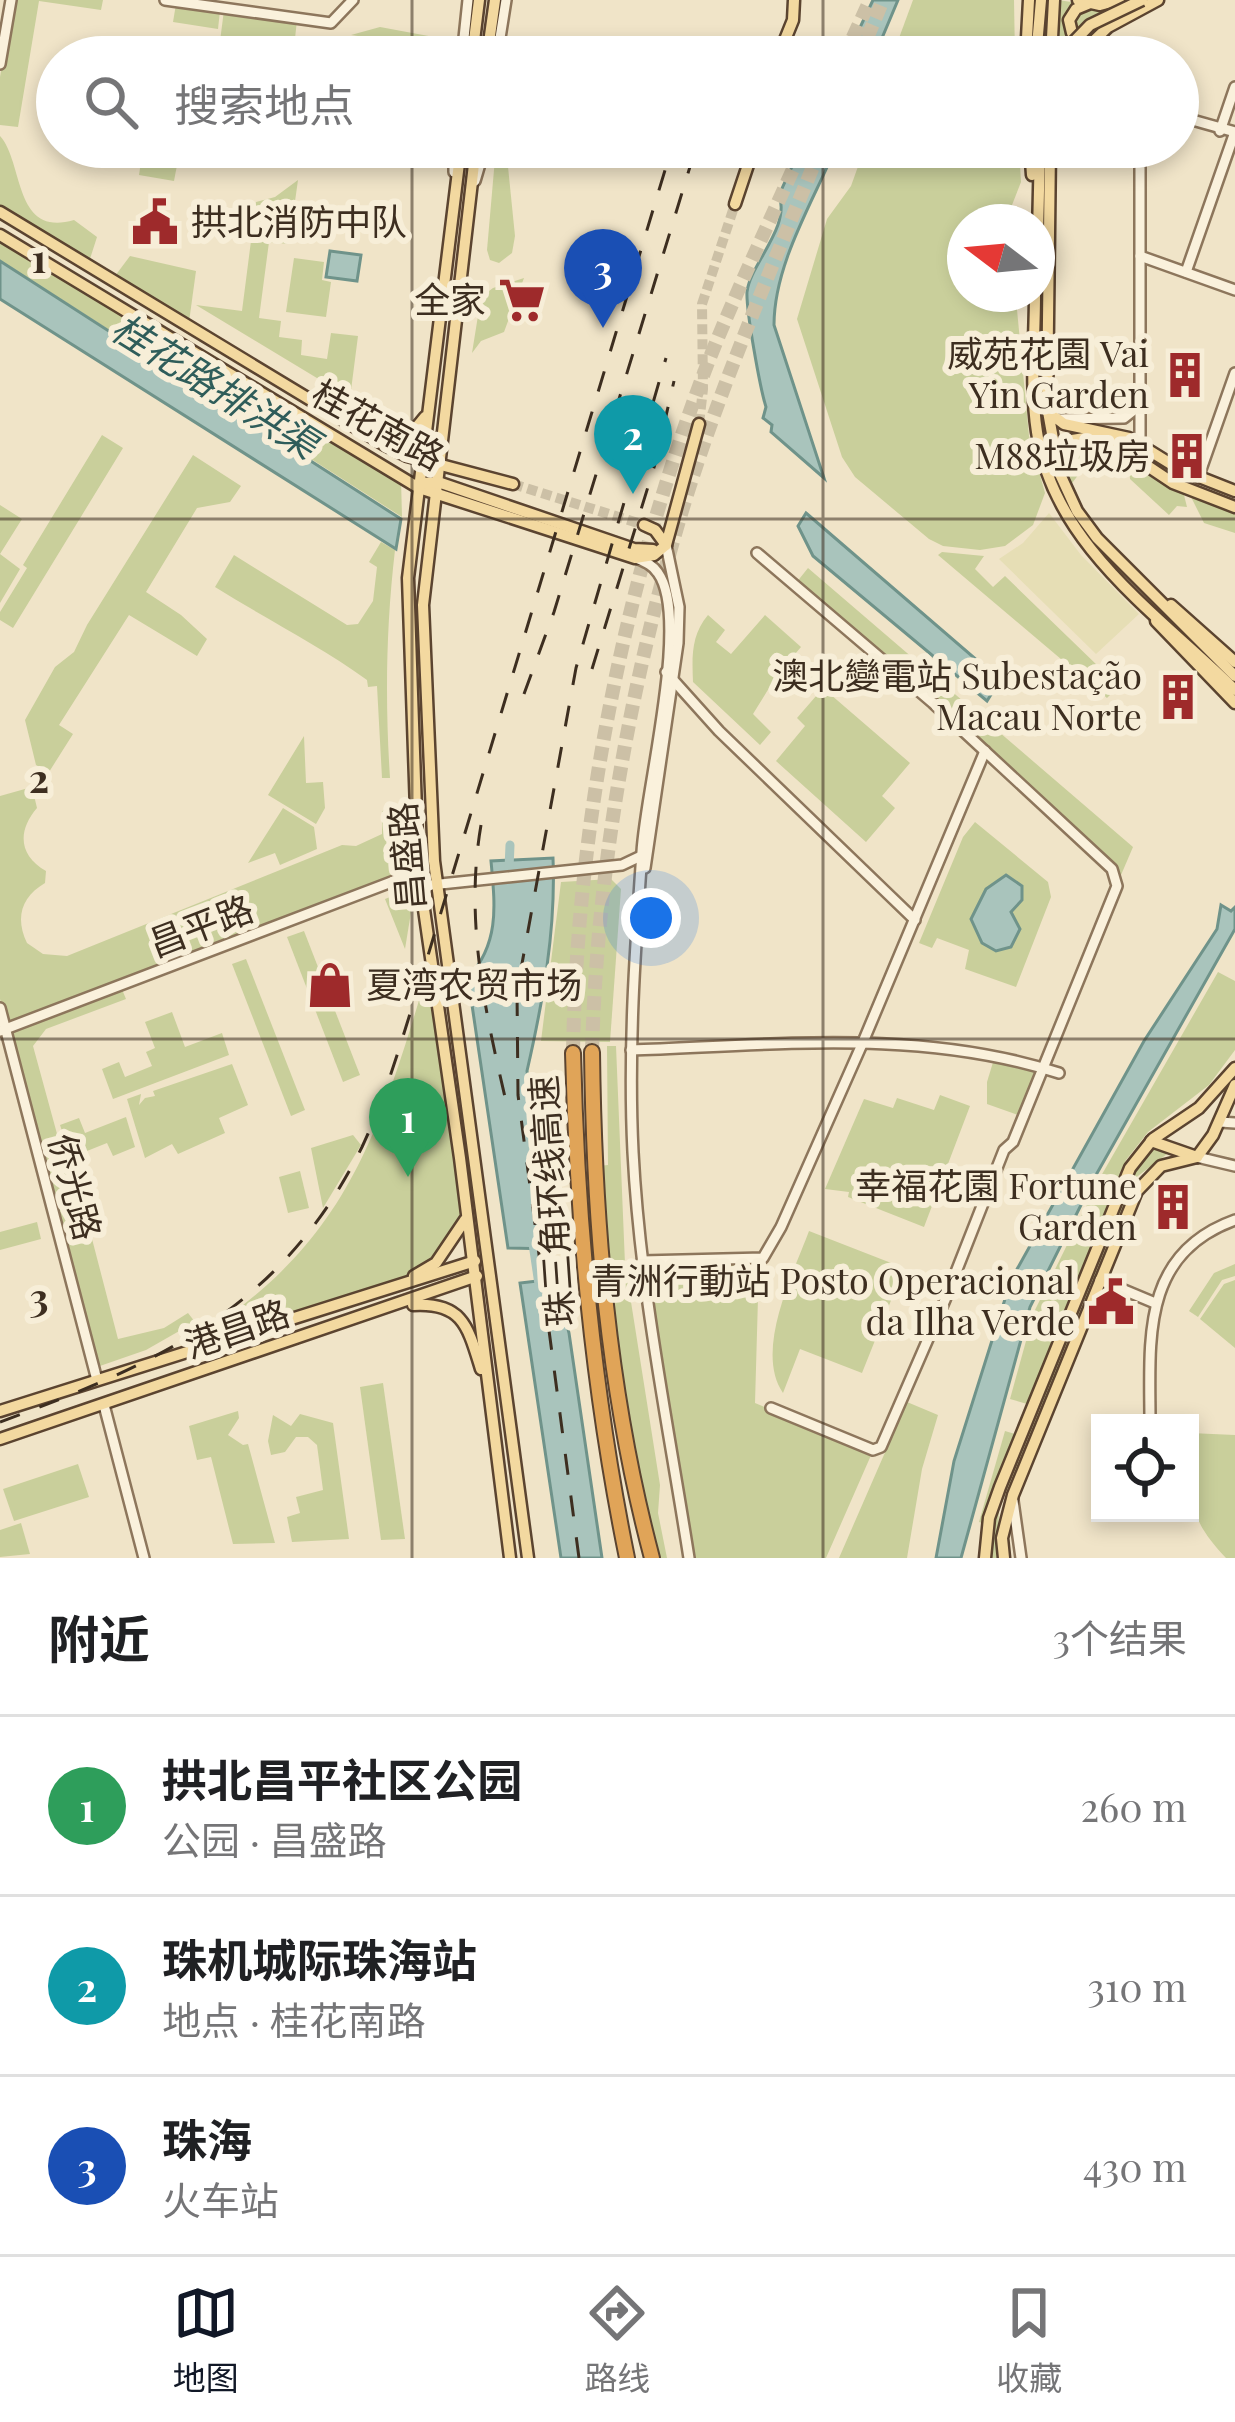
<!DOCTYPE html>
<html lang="zh">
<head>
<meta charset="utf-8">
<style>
	:root { --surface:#fff; --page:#f6f6f6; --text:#202124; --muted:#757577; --line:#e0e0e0; --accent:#111827 }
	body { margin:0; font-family:"Playfair Display","Noto Sans SC",serif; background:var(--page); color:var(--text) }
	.controls { position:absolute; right:36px; bottom:36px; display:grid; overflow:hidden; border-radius:0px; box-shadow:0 6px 18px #0003 }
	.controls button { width:108px; height:108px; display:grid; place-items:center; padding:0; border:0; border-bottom:3px solid var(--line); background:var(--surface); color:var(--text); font:60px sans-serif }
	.compass { position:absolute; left:947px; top:204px; width:108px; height:108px; border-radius:50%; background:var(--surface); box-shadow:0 6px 18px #0003; rotate:286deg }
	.you { position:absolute; left:651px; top:918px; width:42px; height:42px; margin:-30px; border:9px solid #fff; border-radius:50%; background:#1a73e8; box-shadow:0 0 0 18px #1a73e833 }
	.badge { display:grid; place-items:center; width:78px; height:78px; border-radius:50%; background:var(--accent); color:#fff; font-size:39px; font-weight:700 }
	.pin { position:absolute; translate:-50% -99px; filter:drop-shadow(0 3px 6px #0008) }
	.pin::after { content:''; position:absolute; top:63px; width:42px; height:36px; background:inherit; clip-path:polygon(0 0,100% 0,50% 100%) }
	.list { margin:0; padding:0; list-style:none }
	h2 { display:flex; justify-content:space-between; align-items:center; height:156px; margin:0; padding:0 48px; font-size:51px }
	h2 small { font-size:39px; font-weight:400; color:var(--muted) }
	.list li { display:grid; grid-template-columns:78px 1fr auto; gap:36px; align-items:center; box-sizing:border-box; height:180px; padding:0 48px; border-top:3px solid var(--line) }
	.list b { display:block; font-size:45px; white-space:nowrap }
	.list p { margin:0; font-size:39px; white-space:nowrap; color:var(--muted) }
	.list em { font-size:39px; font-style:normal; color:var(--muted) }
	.icon { flex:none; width:66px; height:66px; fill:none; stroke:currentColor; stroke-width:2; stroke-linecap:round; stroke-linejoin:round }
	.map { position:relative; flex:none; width:1235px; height:1558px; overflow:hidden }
	.search { position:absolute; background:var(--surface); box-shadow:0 6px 18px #0003; left:36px; right:36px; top:36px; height:132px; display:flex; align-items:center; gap:30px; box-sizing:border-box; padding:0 42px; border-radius:66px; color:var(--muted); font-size:45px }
	.sheet { height:696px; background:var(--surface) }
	nav { display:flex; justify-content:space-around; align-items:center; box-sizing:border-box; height:168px; border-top:3px solid var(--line); background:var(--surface); font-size:33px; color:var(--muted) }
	nav a { display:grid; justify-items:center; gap:6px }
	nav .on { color:var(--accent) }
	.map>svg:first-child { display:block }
	.farmland { fill:#e6deb5 }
	.green { fill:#c9cf9b }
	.water { fill:#a9c4bc; stroke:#6f938a; stroke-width:3 }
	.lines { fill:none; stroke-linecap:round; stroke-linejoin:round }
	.canal { stroke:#a9c4bc; stroke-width:9 }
	.major-tunnel { stroke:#ccc0a6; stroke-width:10; stroke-dasharray:10 5; stroke-linecap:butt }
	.highway-tunnel { stroke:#ccc0a6; stroke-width:14; stroke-dasharray:14 7; stroke-linecap:butt }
	.minor-casing { stroke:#8d765c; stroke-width:14 }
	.major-casing { stroke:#5b4430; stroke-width:15 }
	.highway-casing { stroke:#5b4430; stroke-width:18 }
	.minor { stroke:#faf1dc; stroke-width:9 }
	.major { stroke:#f3d9a0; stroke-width:10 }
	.highway { stroke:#e0a458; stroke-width:14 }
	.rail { stroke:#3d2e20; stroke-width:3; stroke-dasharray:21 21; stroke-linecap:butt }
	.major-bridge-casing { stroke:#5b4430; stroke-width:15; stroke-linecap:butt }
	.major-bridge { stroke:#f3d9a0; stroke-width:10 }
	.grid { fill:none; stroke:#3d2e20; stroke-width:3; stroke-opacity:0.55 }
	.labels { text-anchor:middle; stroke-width:12; stroke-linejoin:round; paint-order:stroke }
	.poi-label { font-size:36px; fill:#3d2e20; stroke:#f7eed8; text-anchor:end }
	.street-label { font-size:36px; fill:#3d2e20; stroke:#f7eed8 }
	.water-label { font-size:39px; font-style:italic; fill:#2f5d5a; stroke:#f7eed8 }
	.grid-label { font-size:39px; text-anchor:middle; font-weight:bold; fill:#3d2e20; stroke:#f7eed8; stroke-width:12; stroke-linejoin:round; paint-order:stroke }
</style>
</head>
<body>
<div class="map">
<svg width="1235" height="1558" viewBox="0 0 1235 1558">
	<rect width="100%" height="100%" fill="#f0e4c8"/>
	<!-- farmland -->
	<polygon class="farmland" points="1049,513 1081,555 1139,614 1096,654 999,559 1023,543"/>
	<!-- green -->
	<g class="green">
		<polygon points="13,0 103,0 101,10 39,1 18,127 0,125 0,77"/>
		<polygon points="913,0 1014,0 1015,57 892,57"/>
		<polygon points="1058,0 1105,7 1109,14 1070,57 1057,57"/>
		<polygon points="176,4 220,11 218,29 173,22"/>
		<polygon points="224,10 297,20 293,57 275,57 277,39 255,36 253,44 243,43 241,57 218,57"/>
		<polygon points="380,27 450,40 449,49 351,35"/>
		<path d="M0 136C24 162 13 238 74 220L97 237 89 262 0 210Z"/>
		<polygon points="496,147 506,147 515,236 512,253 499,263 490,260 487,250"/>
		<polygon points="865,147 1019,147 1021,182 1012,205 1012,222 965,222 965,294 1011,294 1016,299 1029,436 1045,493 1033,525 1005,546 980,550 943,546 929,539 855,477 842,457 797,319 827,219 851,186"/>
		<polygon points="142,155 178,160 174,181 139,175"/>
		<polygon points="298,180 289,244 269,242 259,318 281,321 279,337 302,340 301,355 327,359 331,333 358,336 350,398 196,305 242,311 256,202 275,197"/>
		<polygon points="0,237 401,479 402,517 0,260"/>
		<polygon points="130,256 196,271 189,322 115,276"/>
		<polygon points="294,258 324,262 322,280 331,282 326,317 286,312"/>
		<polygon points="524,278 504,332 481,341 472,353 481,297 493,288"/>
		<polygon points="102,435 123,448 13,628 0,620 0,612 27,568 23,565"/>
		<path d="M1081 441C1122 445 1147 475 1183 491L1187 507 1177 506 1169 515 1130 479 1129 468 1096 452 1069 487 1061 469V454Z"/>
		<polygon points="193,455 241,486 230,502 197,508 146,592 181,615 207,639 197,656 129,615 59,725 73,734 49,772 36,765 25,720 55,667 74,652 87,625"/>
		<polygon points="1190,495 1235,511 1235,533 1204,523"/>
		<polygon points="0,505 22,519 0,554 20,569 0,603"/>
		<path d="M381 542 395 550C386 627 385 701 390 778H382L377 686 368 687 367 680C319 645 266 619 215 587L234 555 347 625 358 624 373 601 377 567 369 562Z"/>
		<polygon points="942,552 984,556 975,569 993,587 1005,576 1099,667 1096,672 1115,690 1107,698 938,555"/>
		<polygon points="808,568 1133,847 1118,882 1115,866 796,583"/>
		<path d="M708 615 725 630 716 642 731 654 765 615 801 647 777 675 753 714 771 732 760 745 693 682C692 657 691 635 708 615Z"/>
		<polygon points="823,688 910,763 882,796 895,808 866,842 776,761 805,726 797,718"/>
		<polygon points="304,736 306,783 323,782 325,808 316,824 268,795"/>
		<path d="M32 787 37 808C17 831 19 856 46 871L45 883C21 897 15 918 27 943L43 954 67 956 342 845 356 846 382 834V811L413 808 415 869 7 1026 0 999V796Z"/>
		<polygon points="283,808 314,827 317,849 280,865 275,853 248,863"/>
		<polygon points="975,822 1048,882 1051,897 1016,987 965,969 969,950 937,938 932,948 919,943 963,837"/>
		<polygon points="611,879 621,889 610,1042 541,1041 561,882"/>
		<polygon points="408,890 413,900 405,949 385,899"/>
		<polygon points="304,931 360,1075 343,1082 287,937"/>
		<polygon points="246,959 305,1110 291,1116 232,964"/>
		<path d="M430 964 466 1217 435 1263 393 1287 160 1360C342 1257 373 1154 430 964Z"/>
		<polygon points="1218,972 1235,981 1235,1050 1209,1085 1148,1132 1126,1160 1027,1404 1010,1399 1034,1312 1101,1176"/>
		<polygon points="121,987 126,999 46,1029 33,1046 80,1218 62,1228 8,1030"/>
		<polygon points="172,1012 185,1047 222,1033 229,1055 113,1099 102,1069 119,1062 125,1077 152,1066 146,1052 155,1048 145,1022"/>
		<polygon points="607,1046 616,1046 625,1264 660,1485 658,1513 667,1558 654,1558 629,1465 598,1166 608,1165"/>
		<polygon points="994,1059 1038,1069 1018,1115 987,1104 987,1082"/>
		<polygon points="232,1064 248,1105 219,1118 225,1133 178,1154 172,1144 145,1158 127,1099 141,1094 139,1105 145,1098 155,1096 153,1091"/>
		<polygon points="940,1095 970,1106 924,1227 848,1197 849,1192 825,1189 864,1099 893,1108 897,1098 934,1110"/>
		<polygon points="126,1117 135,1147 113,1156 107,1143 82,1153 86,1166 75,1170 60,1125 79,1118 85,1133"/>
		<polygon points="353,1135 361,1145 323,1208 311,1148"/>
		<polygon points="1157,1145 1167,1154 1134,1179 999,1510 997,1558 991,1558 997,1506 1129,1181 1139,1162"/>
		<polygon points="300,1171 309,1208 288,1213 279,1177"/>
		<polygon points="37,1222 41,1239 0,1250 0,1232"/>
		<path d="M809 1231 904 1268 862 1373 800 1349 783 1393C754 1351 793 1274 809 1231Z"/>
		<polygon points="91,1235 118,1339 164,1328 188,1313 195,1322 146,1350 97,1367 65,1240"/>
		<polygon points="759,1263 755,1403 872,1453 826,1558 693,1558 645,1264"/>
		<polygon points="1235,1264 1235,1276 1222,1280 1198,1317 1189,1311 1214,1273"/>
		<polygon points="1235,1280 1235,1348 1200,1319 1224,1284"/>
		<polygon points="383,1383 405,1539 381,1540 360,1387"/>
		<polygon points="907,1402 938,1415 922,1469 907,1558 839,1558"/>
		<polygon points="238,1411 239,1418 228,1435 243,1445 248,1444 275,1543 233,1544 211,1457 197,1460 189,1426"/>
		<polygon points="300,1414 333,1423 349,1539 292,1542 287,1517 300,1513 296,1497 323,1490 317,1445 308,1437 296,1437 285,1452 271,1455 268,1441 273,1415 291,1426"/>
		<polygon points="1005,1431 1015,1434 982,1523 979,1522"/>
		<path d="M1190 1433 1235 1435V1558H1226C1183 1513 1190 1492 1190 1433Z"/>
		<polygon points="78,1464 89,1497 14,1521 3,1489"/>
		<polygon points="21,1523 30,1554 0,1557 0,1530"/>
	</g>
	<!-- water -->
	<g class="water">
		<polygon points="873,0 898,0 874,57 846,57"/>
		<path d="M801 147H836C813 202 774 264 774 325L824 478 771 432 772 425 763 418 766 407C760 388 746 310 747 292 750 264 791 227 779 195Z"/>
		<polygon points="330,251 361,255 357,281 326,277"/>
		<polygon points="0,261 401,519 396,549 0,299"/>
		<polygon points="806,513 1000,680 987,701 813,556 798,526"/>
		<path d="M553 858C556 930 543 1001 527 1071L553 1249 508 1248 468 978C500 943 495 905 491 861Z"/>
		<polygon points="1006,875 1022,886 1022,900 1011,912 1020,929 1011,947 996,951 982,943 971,919 986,889"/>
		<polygon points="1221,905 1231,911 1235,907 1235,929 1096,1175 1030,1307 961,1558 936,1558 954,1461 1011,1280 1144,1041 1217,929"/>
		<polygon points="555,1279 569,1333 602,1558 561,1558 520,1283"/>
	</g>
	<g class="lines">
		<!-- canal -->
		<g class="canal">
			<polyline points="509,868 510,845"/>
			<polyline points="532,1237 540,1291"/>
		</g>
		<!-- major-tunnel -->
		<g class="major-tunnel">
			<polyline points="699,424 703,389 702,304 735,204"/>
			<polyline points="513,484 644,525"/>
		</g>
		<!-- highway-tunnel -->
		<g class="highway-tunnel">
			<polyline points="844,57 870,0"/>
			<polyline points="859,57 883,0"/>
			<path d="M592 1052C597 870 629 688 681 514 719 388 772 268 821 147"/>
			<path d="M573 1053C577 819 624 584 707 365 736 291 771 219 803 147"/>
		</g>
		<defs>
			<g id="minor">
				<polyline points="165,0 331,23 353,0"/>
				<polyline points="462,57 468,0"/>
				<polyline points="497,57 506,0"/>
				<polyline points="0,64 11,0"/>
				<polyline points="1178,116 1235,132 1186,272"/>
				<polyline points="1220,131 1235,87"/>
				<polyline points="454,147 454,172"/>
				<polyline points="1140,147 1140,444"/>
				<polyline points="475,181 485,147"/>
				<polyline points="1140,256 1235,290"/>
				<polyline points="1054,419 1124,418 1139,406"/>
				<polyline points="1198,478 1235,373"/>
				<polyline points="757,553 933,703 1112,869 1117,886 1013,1142 1004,1150 945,1300 881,1447 873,1450 771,1408"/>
				<path d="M636 558C645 562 653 565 658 573 691 619 645 791 642 852 635 952 628 1051 633 1152 640 1289 668 1423 689 1558"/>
				<polyline points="666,672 719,731 915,920"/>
				<polyline points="645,868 678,643 679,607 666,545"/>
				<polyline points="399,881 410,883 420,891 431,885 622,865 641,856"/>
				<polyline points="0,1008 97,1380"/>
				<polyline points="0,1031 394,881 410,873 416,864"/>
				<path d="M631 1050C775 1045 920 1028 1059 1073"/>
				<polyline points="1220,1122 1235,1123"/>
				<polyline points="1197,1157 1235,1166"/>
				<polyline points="642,1261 763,1258 781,1227 863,1042 985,751"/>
				<polyline points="1100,1280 1155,1303"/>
				<polyline points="104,1405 144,1558"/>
				<polyline points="1120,1422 1130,1423"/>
				<path d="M1150 1423C1150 1341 1140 1254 1235 1220"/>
				<polyline points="1013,1501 1021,1558"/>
			</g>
			<g id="major">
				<polyline points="1078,0 1100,5 1119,0"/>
				<polyline points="1081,39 1072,33 1069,20 1076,9 1088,4"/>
				<polyline points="472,57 479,0"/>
				<polyline points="487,57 495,0"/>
				<polyline points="778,57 793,20 794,0"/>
				<polyline points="1026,57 1029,0"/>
				<polyline points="1036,57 1041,0"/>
				<polyline points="1051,57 1054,0"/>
				<polyline points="1077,57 1108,27 1158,0"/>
				<polyline points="461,147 408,578 418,868 460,1158 510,1558"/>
				<polyline points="476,147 423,605 434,861 528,1558"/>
				<polyline points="1030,147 1032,175"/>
				<polyline points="1050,147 1047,406 1059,472 1077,511 1097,538 1235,676"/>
				<polyline points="735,204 754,147"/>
				<polyline points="0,212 385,445 407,456 513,484"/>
				<polyline points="0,235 419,488 635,558 654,555 666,545 699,424"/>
				<polyline points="1037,277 1040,147"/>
				<path d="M1035 294C1035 340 1030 387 1037 432 1053 545 1159 615 1235 690"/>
				<polyline points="1047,411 1064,424 1129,438 1179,469 1235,491"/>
				<polyline points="382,440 411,434 425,417"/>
				<polyline points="1055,458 1072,440 1091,437 1110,441 1173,483 1235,507"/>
				<polyline points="419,488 423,483 438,482 634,549 653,550"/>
				<polyline points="644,525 655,530 666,545"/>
				<polyline points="1171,605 1235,662"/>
				<polyline points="1156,621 1235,703"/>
				<polyline points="1151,1141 1197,1157"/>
				<polyline points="1197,1157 1213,1135 1235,1085"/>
				<polyline points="414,1276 436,1263 465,1220"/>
				<path d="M413 1305C463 1302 468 1327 481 1369"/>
				<polyline points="0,1411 475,1261"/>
				<polyline points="0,1439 477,1276"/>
				<polyline points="985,1558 989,1518 1000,1487 1130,1168 1153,1139 1199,1108 1235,1068"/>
				<polyline points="1004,1558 1002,1538 1013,1495 1137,1191 1161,1166 1197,1157"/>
			</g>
			<g id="highway">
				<path d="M592 1052C594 1223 608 1393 652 1558"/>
				<path d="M573 1053C577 1224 593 1391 627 1558"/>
			</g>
		</defs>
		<!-- minor casing -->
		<use href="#minor" class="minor-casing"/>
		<!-- major casing -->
		<use href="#major" class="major-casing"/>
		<!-- highway casing -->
		<use href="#highway" class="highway-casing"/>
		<!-- minor -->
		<use href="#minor" class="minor"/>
		<!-- major -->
		<use href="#major" class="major"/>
		<!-- highway -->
		<use href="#highway" class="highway"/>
		<!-- rail -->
		<g class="rail">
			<polyline points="693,57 701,31"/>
			<polyline points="724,57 729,40"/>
			<polyline points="592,669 655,464 674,381"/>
			<polyline points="524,694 554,612 696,147"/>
			<path d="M481 825C465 918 484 1007 505 1097"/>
			<path d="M0 1422C160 1363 282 1308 362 1147 387 1094 402 1038 420 982L672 147"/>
			<polyline points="579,1558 518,1095 517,991 576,668 666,358"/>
		</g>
		<defs>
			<polyline id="major-bridge" points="1059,57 1090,25 1142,0"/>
		</defs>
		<!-- major-bridge casing -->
		<use href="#major-bridge" class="major-bridge-casing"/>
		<!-- major-bridge -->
		<use href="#major-bridge" class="major-bridge"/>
	</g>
	<!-- grid -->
	<path class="grid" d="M412 0V57M823 0V57M412 147V1558M823 147V1558M0 519H1235M0 1039H1235"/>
	<!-- icons -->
	<defs>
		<symbol id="civic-bare" viewBox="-9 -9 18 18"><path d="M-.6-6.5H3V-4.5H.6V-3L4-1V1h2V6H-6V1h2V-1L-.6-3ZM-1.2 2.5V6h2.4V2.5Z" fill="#9e2a2b" stroke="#f7eed8" stroke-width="2.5" paint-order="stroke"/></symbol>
		<symbol id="supermarket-bare" viewBox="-9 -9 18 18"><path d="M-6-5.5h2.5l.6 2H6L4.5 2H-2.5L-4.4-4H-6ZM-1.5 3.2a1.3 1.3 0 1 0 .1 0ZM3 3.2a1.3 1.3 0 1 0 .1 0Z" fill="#9e2a2b" stroke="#f7eed8" stroke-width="2.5" paint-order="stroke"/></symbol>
		<symbol id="building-bare" viewBox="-9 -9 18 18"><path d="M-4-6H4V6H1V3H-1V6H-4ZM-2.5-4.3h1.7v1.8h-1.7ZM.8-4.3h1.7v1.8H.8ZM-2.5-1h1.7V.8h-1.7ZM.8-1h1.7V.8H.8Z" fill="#9e2a2b" stroke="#f7eed8" stroke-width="2.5" paint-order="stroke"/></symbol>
		<symbol id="shop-bare" viewBox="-9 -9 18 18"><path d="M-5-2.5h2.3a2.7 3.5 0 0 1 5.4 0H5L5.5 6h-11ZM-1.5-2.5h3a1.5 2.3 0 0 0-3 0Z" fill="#9e2a2b" stroke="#f7eed8" stroke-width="2.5" paint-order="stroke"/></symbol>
	</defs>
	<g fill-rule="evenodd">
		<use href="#civic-bare" x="122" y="189" width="66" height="66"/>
		<use href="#supermarket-bare" x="489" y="267" width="66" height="66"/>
		<use href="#building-bare" x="1152" y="342" width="66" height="66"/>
		<use href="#building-bare" x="1154" y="423" width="66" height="66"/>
		<use href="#building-bare" x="1145" y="664" width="66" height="66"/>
		<use href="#shop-bare" x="297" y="952" width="66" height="66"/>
		<use href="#building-bare" x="1140" y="1174" width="66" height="66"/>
		<use href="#civic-bare" x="1078" y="1269" width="66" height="66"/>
	</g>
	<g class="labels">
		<!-- poi labels -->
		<g class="poi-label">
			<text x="191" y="235" text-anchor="start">拱北消防中队</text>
			<text x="486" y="313">全家</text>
			<text x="1149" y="367">威苑花園 Vai<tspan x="1149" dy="41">Yin Garden</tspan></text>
			<text x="1151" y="469">M88垃圾房</text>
			<text x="1142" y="689">澳北變電站 Subestação<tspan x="1142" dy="41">Macau Norte</tspan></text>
			<text x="366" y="998" text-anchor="start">夏湾农贸市场</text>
			<text x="1137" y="1199">幸福花園 Fortune<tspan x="1137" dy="41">Garden</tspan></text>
			<text x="1075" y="1294">青洲行動站 Posto Operacional<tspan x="1075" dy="41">da Ilha Verde</tspan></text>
		</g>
		<!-- street labels -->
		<g class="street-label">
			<text transform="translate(378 425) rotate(29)" y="13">桂花南路</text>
			<text transform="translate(407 856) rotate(-95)" y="13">昌盛路</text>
			<text transform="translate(201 926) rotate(-21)" y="13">昌平路</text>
			<text transform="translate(75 1187) rotate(75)" y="13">侨光路</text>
			<text transform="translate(552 1201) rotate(-94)" y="13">珠三角环线高速</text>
			<text transform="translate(237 1329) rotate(-19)" y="13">港昌路</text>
		</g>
		<!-- water labels -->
		<g class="water-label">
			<text transform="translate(215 386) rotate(32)" y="14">桂花路排洪渠</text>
		</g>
	</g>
	<g class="grid-label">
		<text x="39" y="273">1</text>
		<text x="39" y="793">2</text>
		<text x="39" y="1312">3</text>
	</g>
</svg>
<div class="controls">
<button><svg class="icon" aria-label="locate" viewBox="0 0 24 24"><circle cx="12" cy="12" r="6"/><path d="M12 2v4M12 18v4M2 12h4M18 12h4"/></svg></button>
</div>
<svg class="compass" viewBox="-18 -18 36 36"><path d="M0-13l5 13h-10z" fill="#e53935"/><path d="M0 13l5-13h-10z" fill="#757577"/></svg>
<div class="you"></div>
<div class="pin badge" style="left:408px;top:1177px;background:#2e9e5b">1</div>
<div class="pin badge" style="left:633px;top:494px;background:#0f9aa8">2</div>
<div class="pin badge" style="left:603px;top:328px;background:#1a4fb4">3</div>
<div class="search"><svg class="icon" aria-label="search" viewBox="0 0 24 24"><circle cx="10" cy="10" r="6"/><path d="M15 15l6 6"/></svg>搜索地点</div>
</div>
<section class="sheet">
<h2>附近<small>3个结果</small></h2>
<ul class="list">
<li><span class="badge" style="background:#2e9e5b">1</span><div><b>拱北昌平社区公园</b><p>公园 · 昌盛路</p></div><em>260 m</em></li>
<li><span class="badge" style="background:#0f9aa8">2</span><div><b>珠机城际珠海站</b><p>地点 · 桂花南路</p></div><em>310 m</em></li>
<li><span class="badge" style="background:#1a4fb4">3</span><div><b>珠海</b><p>火车站</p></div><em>430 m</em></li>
</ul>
</section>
<nav>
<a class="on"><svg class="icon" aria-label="map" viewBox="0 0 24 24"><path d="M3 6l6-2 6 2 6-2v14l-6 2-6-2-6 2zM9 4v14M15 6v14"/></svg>地图</a>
<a><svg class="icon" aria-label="directions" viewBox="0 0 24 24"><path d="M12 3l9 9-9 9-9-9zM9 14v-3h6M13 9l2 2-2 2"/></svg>路线</a>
<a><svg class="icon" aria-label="saved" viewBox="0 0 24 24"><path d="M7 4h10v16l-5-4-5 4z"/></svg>收藏</a>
</nav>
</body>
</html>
